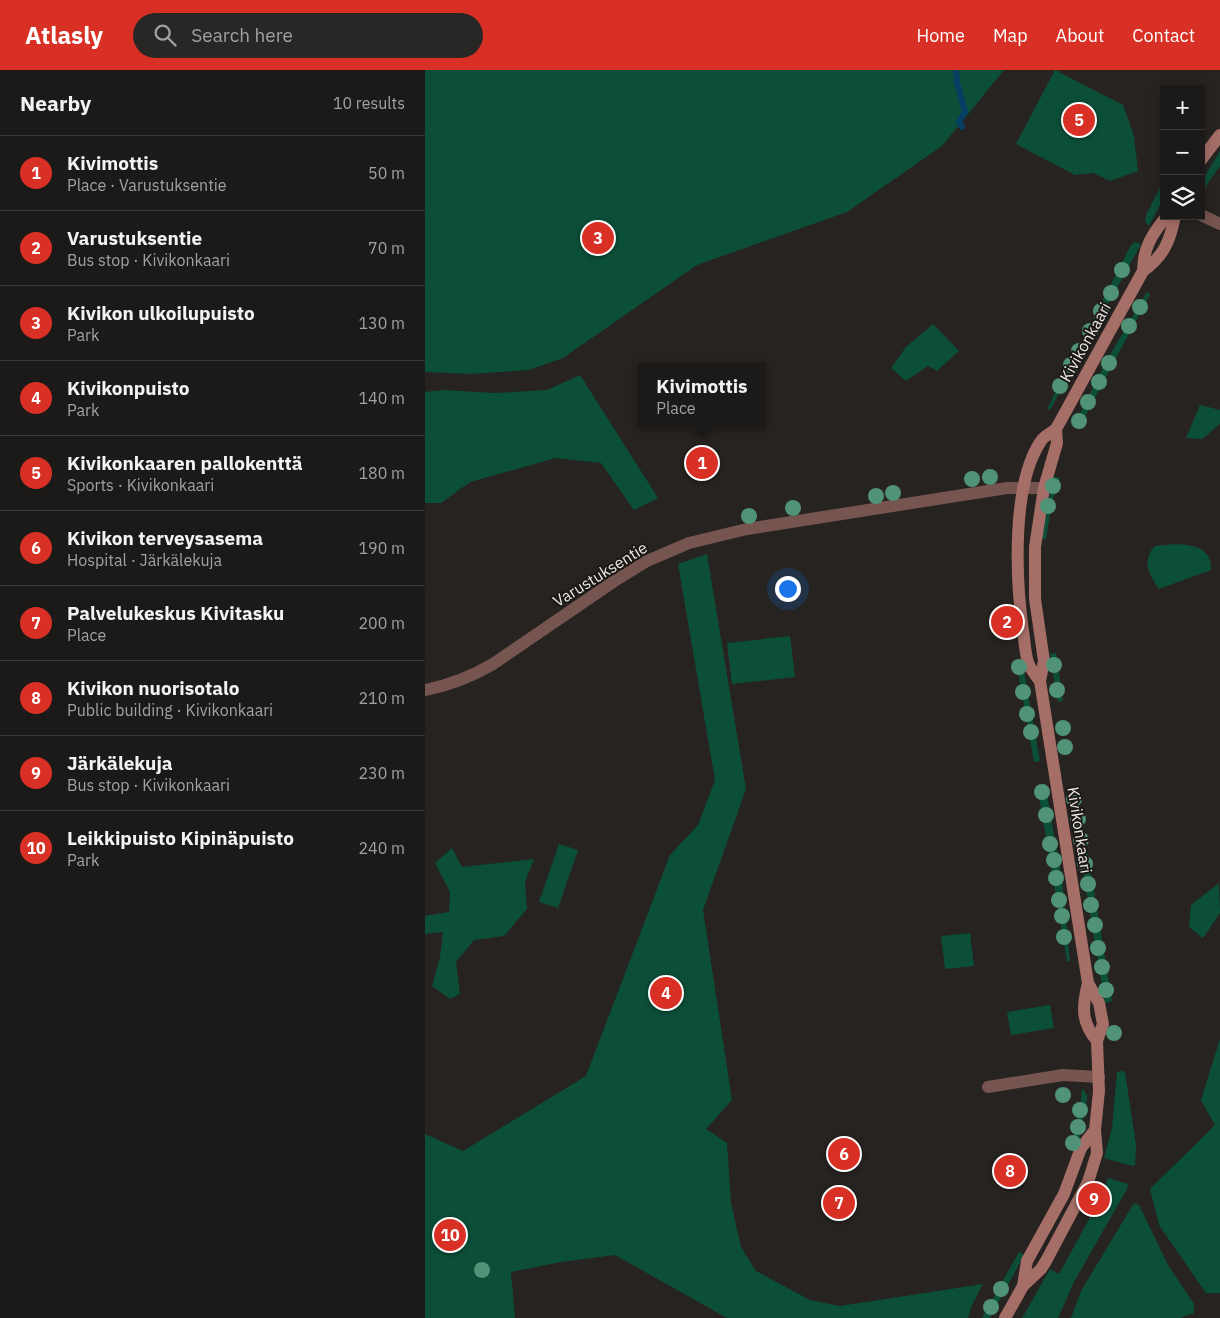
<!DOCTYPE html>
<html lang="en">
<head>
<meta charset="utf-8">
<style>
	:root { --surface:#1c1a18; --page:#292725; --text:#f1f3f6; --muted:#a0a1a2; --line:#3a3837; --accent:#d93025 }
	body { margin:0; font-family:"IBM Plex Sans",sans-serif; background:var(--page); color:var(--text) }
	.controls { position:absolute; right:15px; top:15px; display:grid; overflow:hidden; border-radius:0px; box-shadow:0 2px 12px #0003 }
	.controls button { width:45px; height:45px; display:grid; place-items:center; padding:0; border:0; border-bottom:1px solid var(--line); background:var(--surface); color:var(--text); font:25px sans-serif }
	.you { position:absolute; left:362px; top:518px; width:18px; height:18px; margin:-12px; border:4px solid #fff; border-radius:50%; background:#1a73e8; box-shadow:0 0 0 8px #1a73e833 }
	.badge { display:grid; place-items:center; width:32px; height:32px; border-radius:50%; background:var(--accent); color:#fff; font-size:16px; font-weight:700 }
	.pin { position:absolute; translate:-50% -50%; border:2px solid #fff; box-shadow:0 1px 5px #0006 }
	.popup { position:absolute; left:213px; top:293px; width:128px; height:65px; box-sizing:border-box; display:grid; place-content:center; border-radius:0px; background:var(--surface); filter:drop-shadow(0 1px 4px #0005); font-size:16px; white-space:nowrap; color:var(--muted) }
	.popup b { font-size:19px; color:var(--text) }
	.popup::after { content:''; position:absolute; left:50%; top:100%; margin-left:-10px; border:10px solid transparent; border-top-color:var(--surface) }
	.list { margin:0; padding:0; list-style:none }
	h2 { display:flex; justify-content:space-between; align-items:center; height:65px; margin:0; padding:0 20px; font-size:21px }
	h2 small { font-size:16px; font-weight:400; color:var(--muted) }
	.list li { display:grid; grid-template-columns:32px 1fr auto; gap:15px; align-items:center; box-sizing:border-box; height:75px; padding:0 20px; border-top:1px solid var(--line) }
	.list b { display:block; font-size:19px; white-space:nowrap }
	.list p { margin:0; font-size:16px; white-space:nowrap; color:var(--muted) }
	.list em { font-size:16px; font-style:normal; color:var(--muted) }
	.icon { flex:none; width:28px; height:28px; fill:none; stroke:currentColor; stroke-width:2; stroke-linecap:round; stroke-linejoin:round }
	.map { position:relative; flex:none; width:795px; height:1248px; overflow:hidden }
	header { display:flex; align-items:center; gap:30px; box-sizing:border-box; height:70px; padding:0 25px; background:var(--accent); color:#fff }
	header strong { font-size:24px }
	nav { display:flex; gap:28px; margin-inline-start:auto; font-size:18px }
	.search { width:350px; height:45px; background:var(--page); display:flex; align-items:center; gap:12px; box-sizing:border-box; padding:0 18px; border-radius:28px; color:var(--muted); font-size:19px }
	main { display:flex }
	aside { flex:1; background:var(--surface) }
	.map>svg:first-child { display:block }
	.green { fill:#0c4f39 }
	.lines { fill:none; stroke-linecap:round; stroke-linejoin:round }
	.stream { stroke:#054064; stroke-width:6 }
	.street { stroke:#76544f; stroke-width:12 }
	.secondary { stroke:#a56e67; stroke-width:12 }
	.tree { fill:#509376 }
	.labels { text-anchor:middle; stroke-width:4; stroke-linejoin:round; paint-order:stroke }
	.street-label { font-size:16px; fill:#ebe9e7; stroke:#1c1916 }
</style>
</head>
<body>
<header>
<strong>Atlasly</strong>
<div class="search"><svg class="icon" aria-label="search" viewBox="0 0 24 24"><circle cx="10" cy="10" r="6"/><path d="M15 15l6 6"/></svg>Search here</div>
<nav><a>Home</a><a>Map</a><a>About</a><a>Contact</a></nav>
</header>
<main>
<aside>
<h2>Nearby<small>10 results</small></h2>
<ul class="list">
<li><span class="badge">1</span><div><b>Kivimottis</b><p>Place · Varustuksentie</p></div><em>50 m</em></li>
<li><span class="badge">2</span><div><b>Varustuksentie</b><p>Bus stop · Kivikonkaari</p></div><em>70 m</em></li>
<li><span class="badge">3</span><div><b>Kivikon ulkoilupuisto</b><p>Park</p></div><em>130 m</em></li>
<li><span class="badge">4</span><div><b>Kivikonpuisto</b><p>Park</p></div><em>140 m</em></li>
<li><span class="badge">5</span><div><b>Kivikonkaaren pallokenttä</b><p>Sports · Kivikonkaari</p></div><em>180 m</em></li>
<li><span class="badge">6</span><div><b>Kivikon terveysasema</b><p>Hospital · Järkälekuja</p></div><em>190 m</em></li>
<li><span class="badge">7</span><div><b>Palvelukeskus Kivitasku</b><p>Place</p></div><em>200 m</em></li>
<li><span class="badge">8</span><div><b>Kivikon nuorisotalo</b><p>Public building · Kivikonkaari</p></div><em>210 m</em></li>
<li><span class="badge">9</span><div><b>Järkälekuja</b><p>Bus stop · Kivikonkaari</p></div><em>230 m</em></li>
<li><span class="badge">10</span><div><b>Leikkipuisto Kipinäpuisto</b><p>Park</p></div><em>240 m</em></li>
</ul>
</aside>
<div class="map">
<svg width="795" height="1248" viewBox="0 0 795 1248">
	<rect width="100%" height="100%" fill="#262320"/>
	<!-- green -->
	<g class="green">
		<polygon points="0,0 579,0 517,76 422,142 272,195 138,288 104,300 45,304 0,302"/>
		<polygon points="630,0 698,35 709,66 713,101 685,111 668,103 650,105 591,74"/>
		<polygon points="795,81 795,96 779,119 781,104"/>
		<polygon points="739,110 739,128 724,156 720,151 721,145"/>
		<polygon points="710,172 716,174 625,340 622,339 706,175"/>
		<polygon points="722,222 725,224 654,358 649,356 679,295"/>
		<polygon points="508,254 534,281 512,301 503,296 481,311 466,298 481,277"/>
		<polygon points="155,305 233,428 209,440 176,393 131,388 45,412 16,433 0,433 0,322 19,320 70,323 122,320"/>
		<polygon points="775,335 795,340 795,354 777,369 761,368"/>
		<polygon points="629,406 635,408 627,432 621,469 616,469"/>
		<path d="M750 474C768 475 787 477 786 500L734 519C724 504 716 491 730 476Z"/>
		<polygon points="282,484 321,719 278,840 307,1030 281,1059 302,1073 306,1133 316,1177 331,1201 385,1230 415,1236 558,1214 547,1235 543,1248 302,1248 190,1185 136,1192 86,1202 90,1248 0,1248 0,1064 38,1081 161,1006 245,785 273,755 290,710 253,494"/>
		<polygon points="365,566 370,607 307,614 302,573"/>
		<polygon points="631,583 638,631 633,632 625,584"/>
		<polygon points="597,590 615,691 609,692 593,602 593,592"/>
		<polygon points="620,713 637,810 645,891 642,891 614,726 614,717"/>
		<polygon points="652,717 687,931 680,933 644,718"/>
		<polygon points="134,774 153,780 133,838 114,832"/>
		<polygon points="27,778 37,797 109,789 100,812 102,839 79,866 49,870 31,892 35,924 25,929 7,916 15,887 18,862 0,864 0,846 24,842 25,822 10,793"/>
		<polygon points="794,813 795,843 778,868 764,857 766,835"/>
		<polygon points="545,863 549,896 520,899 516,866"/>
		<polygon points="625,935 629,958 586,965 582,942"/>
		<polygon points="795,969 795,1223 781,1223 734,1155 725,1119 790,1055 776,1030"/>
		<polygon points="697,1001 700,1002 711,1075 710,1095 707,1096 679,1088 687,1058 692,1002"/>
		<polygon points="657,1018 662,1025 662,1030 652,1078 646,1077 655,1040"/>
		<polygon points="683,1108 703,1114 702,1119 649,1212 633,1248 597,1248 625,1199 634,1204 673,1133"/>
		<polygon points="709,1133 714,1135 743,1195 769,1234 769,1243 755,1248 646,1248 656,1221"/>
		<polygon points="594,1182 599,1185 565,1248 557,1248"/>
	</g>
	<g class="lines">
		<!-- stream -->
		<polyline class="stream" points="531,0 532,12 540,42 534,52 537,57"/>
		<!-- street -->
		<g class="street">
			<polyline points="776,145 795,154"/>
			<path d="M0 620C25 615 46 607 68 594L188 512 222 491 264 473 322 459 582 418H619"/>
			<polyline points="563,1017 638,1005 674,1007"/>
		</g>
		<!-- secondary -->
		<g class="secondary">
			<polyline points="776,90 795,65"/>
			<path d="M718 201C718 178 727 164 742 146"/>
			<path d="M631 359 632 373 619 418 610 477V529L619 591 615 611 663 913C657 937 656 952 672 971"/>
			<path d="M615 611C611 606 607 601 604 595 600 586 600 572 598 561 591 511 586 415 616 371 619 366 626 363 631 359L718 201C739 186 745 171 750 146"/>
			<polyline points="598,1216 602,1191 639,1124 656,1078 670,1060"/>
			<polyline points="580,1248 598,1216 616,1199 621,1191 663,1112 672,1083 670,1060 674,1021 672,971 678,954 674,933 663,913"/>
		</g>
	</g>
	<!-- trees -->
	<g class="tree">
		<circle cx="697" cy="200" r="8"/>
		<circle cx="686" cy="223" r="8"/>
		<circle cx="715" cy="237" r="8"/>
		<circle cx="676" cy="241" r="8"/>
		<circle cx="704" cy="256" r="8"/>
		<circle cx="665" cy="261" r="8"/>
		<circle cx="654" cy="281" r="8"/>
		<circle cx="684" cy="293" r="8"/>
		<circle cx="646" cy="295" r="8"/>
		<circle cx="674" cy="312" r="8"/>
		<circle cx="635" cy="316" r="8"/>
		<circle cx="663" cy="332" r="8"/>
		<circle cx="654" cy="351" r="8"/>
		<circle cx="565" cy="407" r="8"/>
		<circle cx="547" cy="409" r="8"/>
		<circle cx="628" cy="416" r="8"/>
		<circle cx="468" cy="423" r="8"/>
		<circle cx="451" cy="426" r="8"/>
		<circle cx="623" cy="436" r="8"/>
		<circle cx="368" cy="438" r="8"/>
		<circle cx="324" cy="446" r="8"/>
		<circle cx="629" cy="595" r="8"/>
		<circle cx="594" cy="597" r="8"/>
		<circle cx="632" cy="620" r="8"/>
		<circle cx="598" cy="622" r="8"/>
		<circle cx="602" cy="644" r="8"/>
		<circle cx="638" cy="658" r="8"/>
		<circle cx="606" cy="662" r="8"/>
		<circle cx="640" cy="677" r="8"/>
		<circle cx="617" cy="722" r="8"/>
		<circle cx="649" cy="729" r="8"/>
		<circle cx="621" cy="745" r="8"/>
		<circle cx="653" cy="749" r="8"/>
		<circle cx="656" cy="770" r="8"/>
		<circle cx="625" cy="774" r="8"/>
		<circle cx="629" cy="790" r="8"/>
		<circle cx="660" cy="794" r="8"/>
		<circle cx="631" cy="808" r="8"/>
		<circle cx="663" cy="814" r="8"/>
		<circle cx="634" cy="830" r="8"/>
		<circle cx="666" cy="835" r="8"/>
		<circle cx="637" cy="846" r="8"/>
		<circle cx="670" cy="855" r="8"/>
		<circle cx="639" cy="867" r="8"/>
		<circle cx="673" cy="878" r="8"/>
		<circle cx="677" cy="897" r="8"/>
		<circle cx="681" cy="920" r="8"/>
		<circle cx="689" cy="963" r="8"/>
		<circle cx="638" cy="1025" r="8"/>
		<circle cx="655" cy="1040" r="8"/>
		<circle cx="653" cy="1057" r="8"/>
		<circle cx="648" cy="1073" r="8"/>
		<circle cx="57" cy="1200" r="8"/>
		<circle cx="576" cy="1219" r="8"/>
		<circle cx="566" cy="1237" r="8"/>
	</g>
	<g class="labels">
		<!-- street labels -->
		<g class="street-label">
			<text transform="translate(660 272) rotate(-61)" y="6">Kivikonkaari</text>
			<text transform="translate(175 504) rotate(-32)" y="6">Varustuksentie</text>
			<text transform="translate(655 760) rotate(81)" y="6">Kivikonkaari</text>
		</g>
	</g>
</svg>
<div class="controls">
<button>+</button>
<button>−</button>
<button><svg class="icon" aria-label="layers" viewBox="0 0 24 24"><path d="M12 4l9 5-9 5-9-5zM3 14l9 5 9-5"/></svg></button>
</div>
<div class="you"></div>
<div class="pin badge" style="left:277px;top:393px">1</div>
<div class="popup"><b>Kivimottis</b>Place</div>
<div class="pin badge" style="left:582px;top:552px">2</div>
<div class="pin badge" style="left:173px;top:168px">3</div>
<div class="pin badge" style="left:241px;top:923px">4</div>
<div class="pin badge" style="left:654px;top:50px">5</div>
<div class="pin badge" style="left:419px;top:1084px">6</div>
<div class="pin badge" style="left:414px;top:1133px">7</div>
<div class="pin badge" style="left:585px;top:1101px">8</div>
<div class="pin badge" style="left:669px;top:1129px">9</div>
<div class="pin badge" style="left:25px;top:1165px">10</div>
</div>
</main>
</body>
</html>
